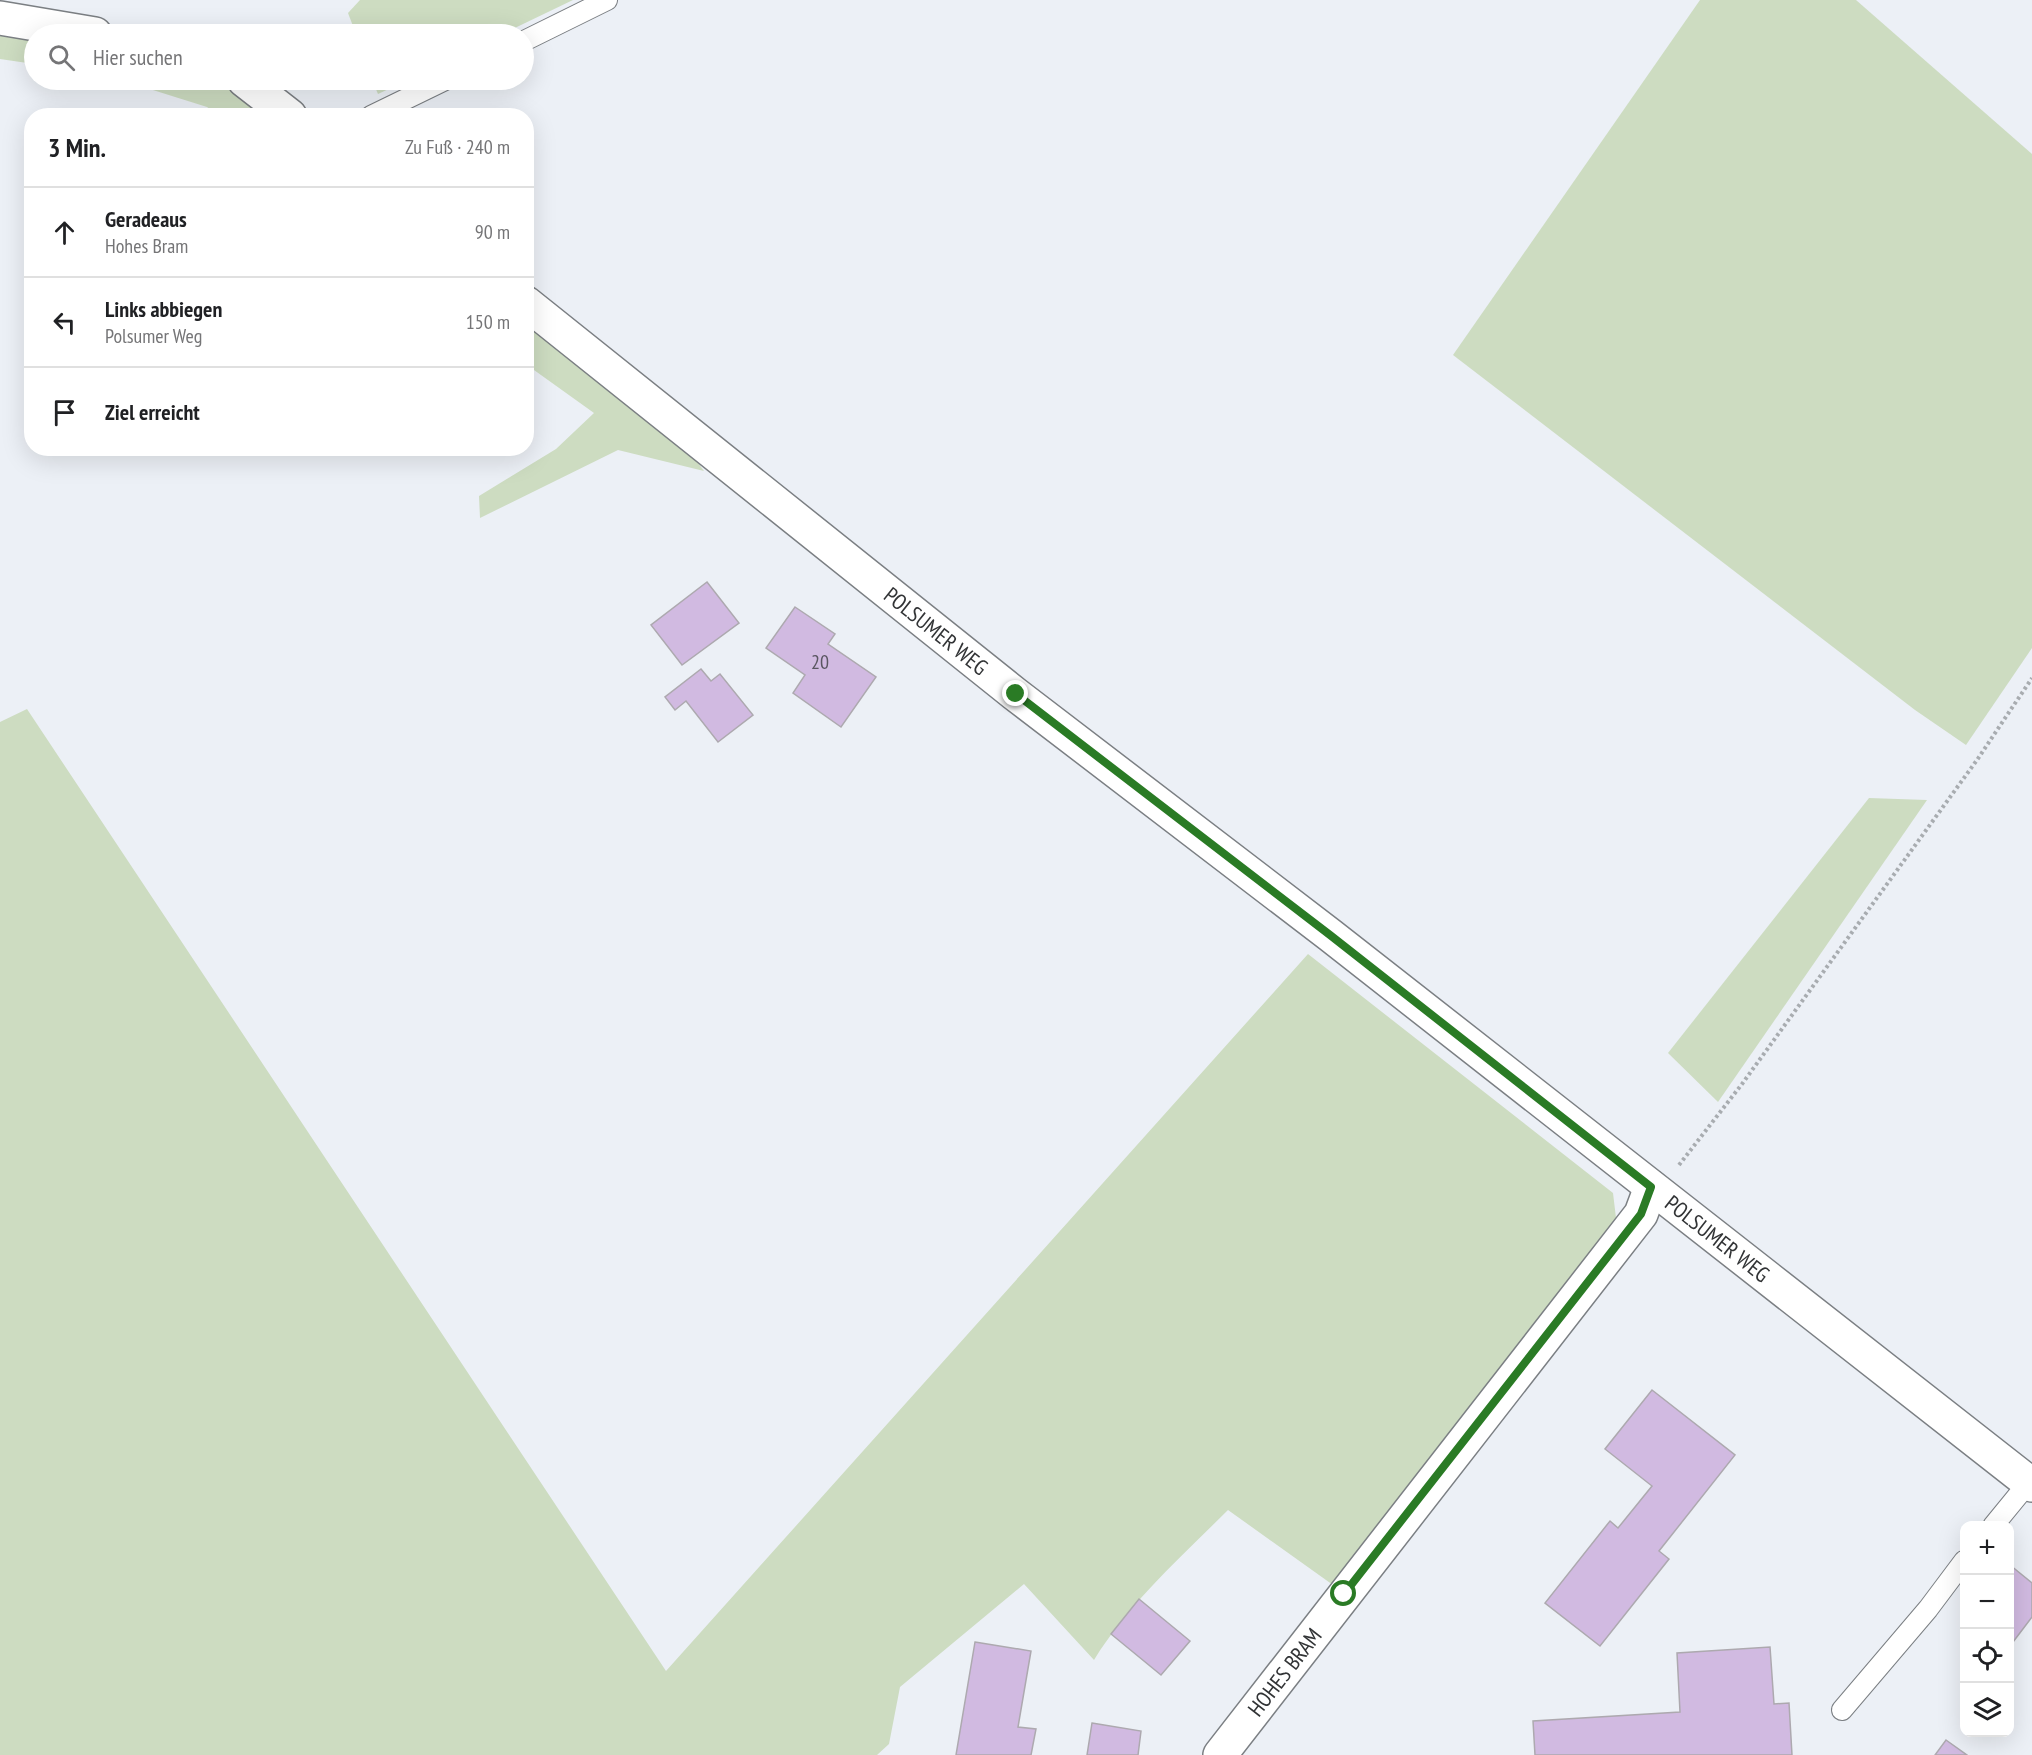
<!DOCTYPE html>
<html lang="de">
<head>
<meta charset="utf-8">
<style>
	:root { --surface:#fff; --page:#f2f2f2; --text:#202124; --muted:#757577; --line:#e0e0e0 }
	body { margin:0; font-family:"PT Sans Narrow",sans-serif; background:var(--page); color:var(--text) }
	.controls { position:absolute; right:18px; bottom:18px; display:grid; overflow:hidden; border-radius:12px; box-shadow:0 6px 24px #0002 }
	.controls button { width:54px; height:54px; display:grid; place-items:center; padding:0; border:0; border-bottom:2px solid var(--line); background:var(--surface); color:var(--text); font:30px sans-serif }
	.stop { position:absolute; width:18px; height:18px; margin:-14px; border:4px solid #2a7b25; border-radius:50%; background:#fff }
	.stop.end { background:#2a7b25; border-color:#fff; box-shadow:0 2px 6px #0008 }
	.list { margin:0; padding:0; list-style:none }
	h2 { display:flex; justify-content:space-between; align-items:center; height:78px; margin:0; padding:0 24px; font-size:26px }
	h2 small { font-size:20px; font-weight:400; color:var(--muted) }
	.list li { display:grid; grid-template-columns:39px 1fr auto; gap:18px; align-items:center; box-sizing:border-box; height:90px; padding:0 24px; border-top:2px solid var(--line) }
	.list b { display:block; font-size:22px; white-space:nowrap }
	.list p { margin:0; font-size:20px; white-space:nowrap; color:var(--muted) }
	.list em { font-size:20px; font-style:normal; color:var(--muted) }
	.icon { flex:none; width:33px; height:33px; fill:none; stroke:currentColor; stroke-width:2; stroke-linecap:round; stroke-linejoin:round }
	.map { position:relative; flex:none; width:2032px; height:1755px; overflow:hidden }
	.search { position:absolute; background:var(--surface); box-shadow:0 6px 24px #0002; left:24px; top:24px; width:510px; height:66px; display:flex; align-items:center; gap:15px; box-sizing:border-box; padding:0 21px; border-radius:33px; color:var(--muted); font-size:22px }
	.panel { position:absolute; background:var(--surface); box-shadow:0 6px 24px #0002; left:24px; top:108px; width:510px; height:348px; border-radius:24px }
	.map>svg:first-child { display:block }
	.green { fill:#cddcc1 }
	.building { fill:#d1bae1; stroke:#ada9af; stroke-width:1.5 }
	.lines { fill:none; stroke-linecap:round; stroke-linejoin:round }
	.lane-casing { stroke:#7b7f83; stroke-width:22 }
	.street-casing { stroke:#7b7f83; stroke-width:36 }
	.path { stroke:#a8acb0; stroke-width:4; stroke-dasharray:3 3; stroke-linecap:butt }
	.lane { stroke:#fff; stroke-width:20 }
	.street { stroke:#fff; stroke-width:33 }
	.route { stroke:#2a7b25; stroke-width:8 }
	.labels { text-anchor:middle; stroke-width:6; stroke-linejoin:round; paint-order:stroke }
	.number-label { font-size:20px; fill:#5a5661 }
	.street-label { font-size:22px; fill:#323436; stroke:#ecf0f6 }
</style>
</head>
<body>
<div class="map">
<svg width="2032" height="1755" viewBox="0 0 2032 1755">
	<rect width="100%" height="100%" fill="#ecf0f6"/>
	<!-- green -->
	<g class="green">
		<polygon points="360,0 573,0 502,34 356,34 348,13"/>
		<polygon points="1700,0 1856,0 2032,154 2032,648 1966,745 1915,710 1453,355"/>
		<polygon points="0,33 34,37 34,64 0,59"/>
		<polygon points="121,80 225,80 236,83 280,115 218,115 207,107"/>
		<polygon points="372,80 408,80 378,94"/>
		<polygon points="527,315 667,421 704,471 618,450 480,518 479,496 556,449 594,413 527,365"/>
		<path d="M27 709 666 1671 1308 954 1613 1193 1616 1218 1333 1585 1228 1510C1180 1558 1130 1602 1094 1660L1024 1584 900 1687 889 1744 877 1755H0V722Z"/>
		<polygon points="1869,798 1927,800 1718,1102 1668,1053"/>
	</g>
	<!-- building -->
	<g class="building">
		<polygon points="707,582 739,623 682,665 651,625"/>
		<polygon points="795,607 835,634 828,644 876,677 841,727 793,693 805,675 766,648"/>
		<polygon points="701,669 711,681 720,674 753,715 718,742 686,701 675,710 665,697"/>
		<polygon points="1652,1390 1735,1455 1659,1551 1669,1559 1600,1646 1545,1603 1610,1521 1618,1528 1652,1486 1605,1449"/>
		<polygon points="2010,1565 2032,1583 2032,1617 2010,1646"/>
		<polygon points="1139,1599 1190,1641 1161,1675 1111,1634"/>
		<polygon points="975,1642 1031,1651 1018,1727 1036,1729 1031,1755 956,1755"/>
		<polygon points="1770,1647 1774,1704 1789,1703 1792,1755 1535,1755 1533,1721 1680,1712 1677,1653"/>
		<polygon points="1092,1723 1141,1731 1138,1755 1087,1755"/>
		<polygon points="1946,1740 1967,1755 1935,1755"/>
	</g>
	<g class="lines">
		<defs>
			<g id="lane">
				<polyline points="524,41 607,0"/>
				<polyline points="371,116 445,80"/>
				<polyline points="1993,1526 2029,1482"/>
				<polyline points="1842,1710 1928,1609 1964,1561"/>
			</g>
			<g id="street">
				<polyline points="0,18 95,34"/>
				<polyline points="244,80 290,116"/>
				<path id="s1" d="M526 303 1015 694 1330 935 2032 1485"/>
				<path id="s2" d="M1220 1755 1641 1214 1651 1187"/>
			</g>
		</defs>
		<!-- lane casing -->
		<use href="#lane" class="lane-casing"/>
		<!-- street casing -->
		<use href="#street" class="street-casing"/>
		<!-- path -->
		<polyline class="path" points="1679,1165 1742,1084 1977,760 2032,678"/>
		<!-- lane -->
		<use href="#lane" class="lane"/>
		<!-- street -->
		<use href="#street" class="street"/>
	</g>
	<g class="lines">
		<!-- route -->
		<polyline class="route" points="1016,694 1330,935 1651,1187 1641,1214 1344,1594"/>
	</g>
	<g class="labels">
		<!-- number labels -->
		<g class="number-label">
			<text x="820" y="669">20</text>
		</g>
		<!-- street labels -->
		<g class="street-label">
			<text dy="8" stroke="none"><textPath href="#s1" startOffset="525">POLSUMER WEG</textPath></text>
			<text dy="8" stroke="none"><textPath href="#s1" startOffset="1515">POLSUMER WEG</textPath></text>
			<text dy="8" stroke="none"><textPath href="#s2" startOffset="105">HOHES BRAM</textPath></text>
		</g>
	</g>
</svg>
<div class="controls">
<button>+</button>
<button>−</button>
<button><svg class="icon" aria-label="locate" viewBox="0 0 24 24"><circle cx="12" cy="12" r="6"/><path d="M12 2v4M12 18v4M2 12h4M18 12h4"/></svg></button>
<button><svg class="icon" aria-label="layers" viewBox="0 0 24 24"><path d="M12 4l9 5-9 5-9-5zM3 14l9 5 9-5"/></svg></button>
</div>
<div class="stop" style="left:1344px;top:1594px"></div>
<div class="stop end" style="left:1016px;top:694px"></div>
<div class="search"><svg class="icon" aria-label="search" viewBox="0 0 24 24"><circle cx="10" cy="10" r="6"/><path d="M15 15l6 6"/></svg>Hier suchen</div>
<section class="panel">
<h2>3 Min.<small>Zu Fuß · 240 m</small></h2>
<ul class="list">
<li><svg class="icon" aria-label="ahead" viewBox="0 0 24 24"><path d="M12 20V5M6 11l6-6 6 6"/></svg><div><b>Geradeaus</b><p>Hohes Bram</p></div><em>90 m</em></li>
<li><svg class="icon" aria-label="left" viewBox="0 0 24 24"><path d="M17 20v-9H6M10 6l-5 5 5 5"/></svg><div><b>Links abbiegen</b><p>Polsumer Weg</p></div><em>150 m</em></li>
<li><svg class="icon" aria-label="arrive" viewBox="0 0 24 24"><path d="M6 21V4h12l-3 4 3 4H6"/></svg><div><b>Ziel erreicht</b></div></li>
</ul>
</section>
</div>
</body>
</html>
